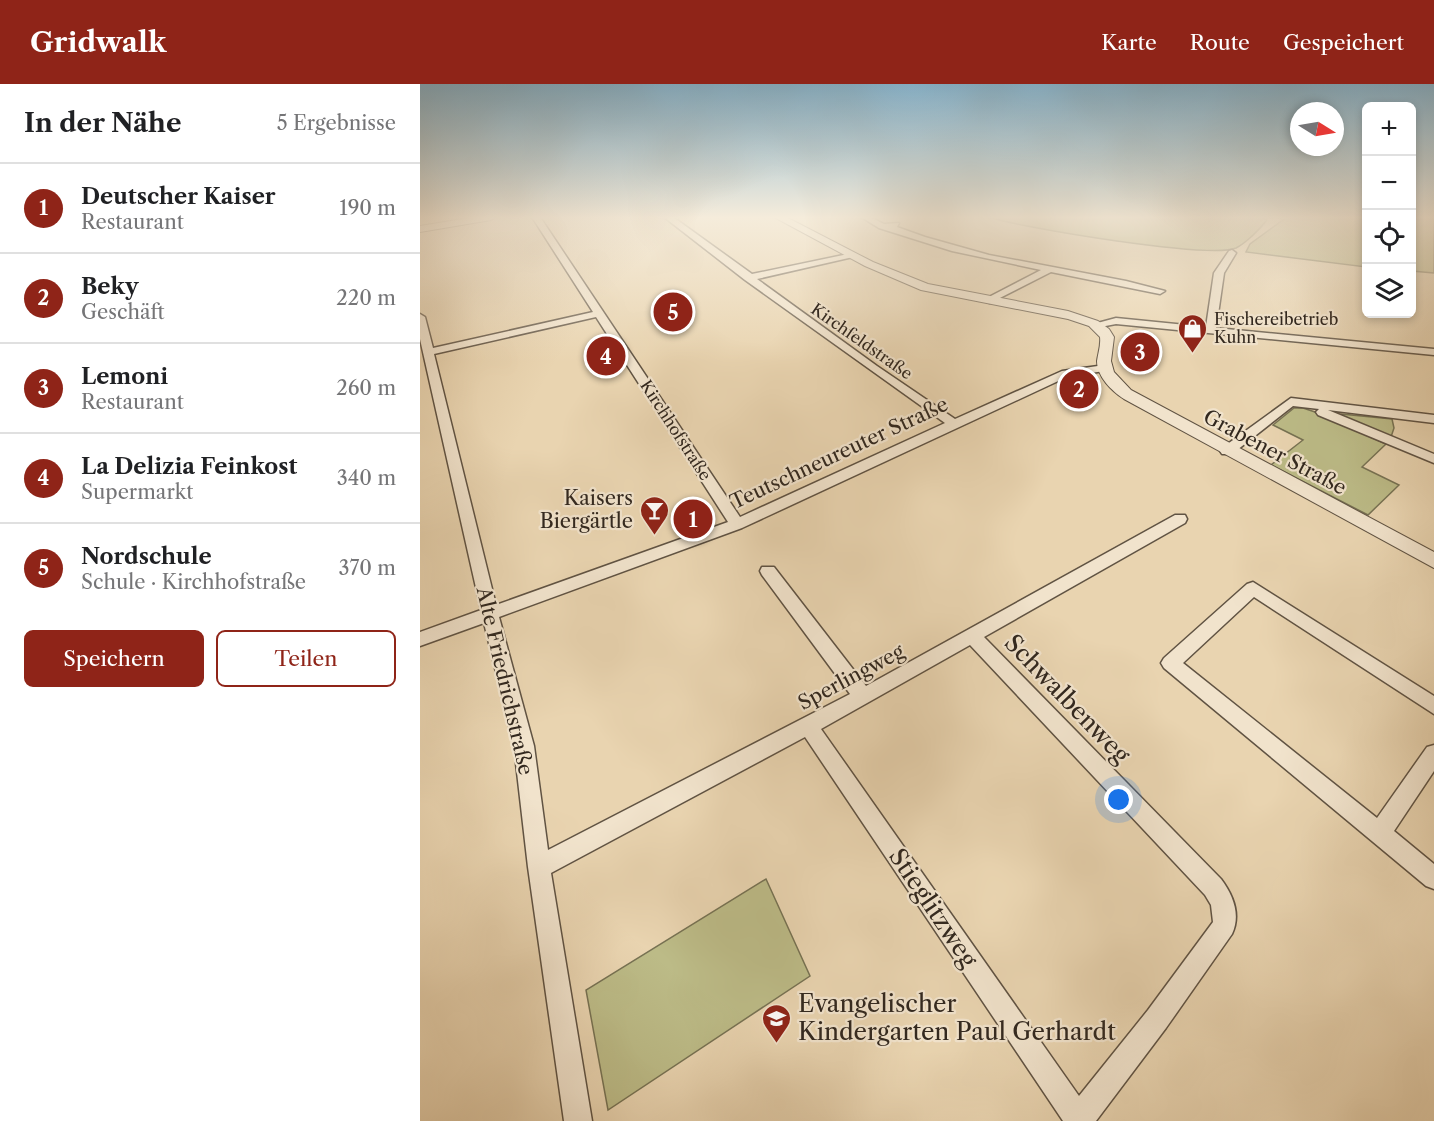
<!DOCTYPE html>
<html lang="de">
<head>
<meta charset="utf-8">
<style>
	:root { --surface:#fff; --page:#f2f2f2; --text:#202124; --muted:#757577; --line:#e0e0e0; --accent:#8f2418 }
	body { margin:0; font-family:"Libre Caslon Text",serif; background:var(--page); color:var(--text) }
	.controls { position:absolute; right:18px; top:18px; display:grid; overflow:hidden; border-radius:9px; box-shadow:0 3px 9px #0003 }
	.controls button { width:54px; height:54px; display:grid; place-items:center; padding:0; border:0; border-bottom:2px solid var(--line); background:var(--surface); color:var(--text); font:30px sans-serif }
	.compass { position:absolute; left:870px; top:18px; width:54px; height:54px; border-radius:50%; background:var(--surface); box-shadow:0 3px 9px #0003; rotate:101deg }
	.you { position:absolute; left:699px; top:716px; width:21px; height:21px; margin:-15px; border:4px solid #fff; border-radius:50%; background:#1a73e8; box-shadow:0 0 0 9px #1a73e833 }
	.badge { display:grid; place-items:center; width:39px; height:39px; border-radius:50%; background:var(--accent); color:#fff; font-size:20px; font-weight:700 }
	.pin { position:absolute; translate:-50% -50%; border:3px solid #fff; box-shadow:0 2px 6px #0006 }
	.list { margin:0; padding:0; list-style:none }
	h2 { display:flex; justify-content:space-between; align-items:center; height:78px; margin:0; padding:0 24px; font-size:26px }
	h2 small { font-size:20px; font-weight:400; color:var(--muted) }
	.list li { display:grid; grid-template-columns:39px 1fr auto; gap:18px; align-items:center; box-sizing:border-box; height:90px; padding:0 24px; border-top:2px solid var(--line) }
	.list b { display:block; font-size:22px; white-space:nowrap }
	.list p { margin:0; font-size:20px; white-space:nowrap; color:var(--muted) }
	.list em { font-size:20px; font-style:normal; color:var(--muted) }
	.actions { display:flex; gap:12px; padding:18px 24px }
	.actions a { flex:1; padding:14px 0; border:2px solid var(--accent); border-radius:9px; text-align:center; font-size:21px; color:var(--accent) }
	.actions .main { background:var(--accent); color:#fff }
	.icon { flex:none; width:33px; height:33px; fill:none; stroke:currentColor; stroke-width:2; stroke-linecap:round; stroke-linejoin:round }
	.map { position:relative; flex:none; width:1014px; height:1037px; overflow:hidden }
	header { display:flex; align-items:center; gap:36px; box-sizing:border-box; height:84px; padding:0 30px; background:var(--accent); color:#fff }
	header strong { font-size:28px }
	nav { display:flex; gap:33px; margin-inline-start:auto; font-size:21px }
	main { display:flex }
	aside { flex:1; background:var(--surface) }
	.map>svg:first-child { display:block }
	.green { fill:#bcbb87; stroke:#777253; stroke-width:1.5 }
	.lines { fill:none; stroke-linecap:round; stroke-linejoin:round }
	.minor-casing { stroke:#605343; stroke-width:3 }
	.tertiary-casing { stroke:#605343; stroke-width:2 }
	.minor { fill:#f1e3cc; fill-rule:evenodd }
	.tertiary { fill:#f1e3cc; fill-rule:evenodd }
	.labels { text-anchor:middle; stroke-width:4.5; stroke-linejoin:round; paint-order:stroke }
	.far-poi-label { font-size:16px; fill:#32281f; stroke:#f1e3cc; text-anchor:start }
	.far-street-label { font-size:16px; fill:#32281f; stroke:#f1e3cc }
	.street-label { font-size:20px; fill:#32281f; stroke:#f1e3cc }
	.poi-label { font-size:20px; fill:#32281f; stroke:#f1e3cc; text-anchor:end }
	.near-street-label { font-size:24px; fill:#32281f; stroke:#f1e3cc }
	.near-poi-label { font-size:24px; fill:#32281f; stroke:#f1e3cc; text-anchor:start }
</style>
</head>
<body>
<header>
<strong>Gridwalk</strong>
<nav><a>Karte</a><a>Route</a><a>Gespeichert</a></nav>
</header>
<main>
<aside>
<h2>In der Nähe<small>5 Ergebnisse</small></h2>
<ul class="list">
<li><span class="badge">1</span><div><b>Deutscher Kaiser</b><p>Restaurant</p></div><em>190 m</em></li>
<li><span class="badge">2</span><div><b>Beky</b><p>Geschäft</p></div><em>220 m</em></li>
<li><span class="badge">3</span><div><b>Lemoni</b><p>Restaurant</p></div><em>260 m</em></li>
<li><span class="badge">4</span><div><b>La Delizia Feinkost</b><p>Supermarkt</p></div><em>340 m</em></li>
<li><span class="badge">5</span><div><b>Nordschule</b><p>Schule · Kirchhofstraße</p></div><em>370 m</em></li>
</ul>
<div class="actions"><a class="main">Speichern</a><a>Teilen</a></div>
</aside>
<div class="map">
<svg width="1014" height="1037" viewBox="0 0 1014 1037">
	<rect width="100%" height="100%" fill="#e9d4b0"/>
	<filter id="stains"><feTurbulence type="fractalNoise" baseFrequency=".00333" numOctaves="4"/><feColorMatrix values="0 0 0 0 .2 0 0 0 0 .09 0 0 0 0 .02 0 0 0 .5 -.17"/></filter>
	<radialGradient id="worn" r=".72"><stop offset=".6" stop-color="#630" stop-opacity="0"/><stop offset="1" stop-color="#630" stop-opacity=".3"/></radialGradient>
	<!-- green -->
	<g class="green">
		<path d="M569 133H841L847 136C840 145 826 159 816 164 791 175 601 144 569 133Z"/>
		<polygon points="867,133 946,133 946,183 826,168 830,160"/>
		<polygon points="992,133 1014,133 1014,189 992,187"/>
		<polygon points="874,324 883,324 895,328 966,360 942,383 979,401 948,431 851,381 883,356 853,341"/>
		<polygon points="921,330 972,335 974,344 971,353 920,332"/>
		<polygon points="346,795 390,892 188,1026 166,906"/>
	</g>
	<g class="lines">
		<defs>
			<g id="minor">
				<path d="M112 133H120L320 433 525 339 325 196 244 133H253L332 190 433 169V173L337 195 457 282 535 335 642 287 685 281 691 284 685 287 649 292 322 444 79 533 114 662 128 766 430 610 342 491 340 487 342 483H354L446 602 755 431H765L767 435 765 439 564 553 801 795C813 811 821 831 812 850L746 944 676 1037H643L385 653 131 789 172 1037H144L108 783 94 662 64 539 0 562V548L61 526 0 255V230L5 233 13 264 173 228ZM176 233 308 438 76 521 14 270ZM550 561 785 811 791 821 793 838 728 926 659 1012 401 645Z"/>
				<polygon points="441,133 450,133 464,140 479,139 477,143 505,153 569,171 706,197 745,207 740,210 631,188 570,219 567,218 567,214 621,186 532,167 459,144"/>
				<polygon points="812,166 816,169 804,189 796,244 1014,265 1014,271 696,240 675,244 670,241 696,234 786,243 794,189 809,167"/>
				<polygon points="871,314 1014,331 1014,339 908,326 1014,370 1014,379 898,331 896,328 899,325 873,322 812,370 802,370 800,367 802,364"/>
				<polygon points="833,498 1014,612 1014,630 834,513 763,579 957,734 1007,663 1014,661 1014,687 974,747 1014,780 1014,805 1006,802 744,584 741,579 744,574 827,500"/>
			</g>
			<g id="tertiary">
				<polygon points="55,133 76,133 71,136 0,148 0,142"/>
				<path d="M354 133H366L453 178 508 200 648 227 678 237 689 245 694 253 691 277 694 288 711 306 1014 468V484L704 315C692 307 677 293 677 277 678 269 681 262 680 253L669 242 648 235 501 206 445 182Z"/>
			</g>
		</defs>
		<!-- minor casing -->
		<use href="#minor" class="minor-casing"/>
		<!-- tertiary casing -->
		<use href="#tertiary" class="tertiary-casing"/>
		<!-- minor -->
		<use href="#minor" class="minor"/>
		<!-- tertiary -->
		<use href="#tertiary" class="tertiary"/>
	</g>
	<!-- sky -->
	<linearGradient id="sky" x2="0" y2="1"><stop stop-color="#87b6d1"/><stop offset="0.48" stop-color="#f5ecdb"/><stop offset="1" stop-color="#f5ecdb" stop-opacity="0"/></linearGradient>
	<rect width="1014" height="278" fill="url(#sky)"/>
	<!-- icons -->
	<defs>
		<symbol id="shop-pin" viewBox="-11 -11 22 30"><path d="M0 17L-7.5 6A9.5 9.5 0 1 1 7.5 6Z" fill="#8f2418" stroke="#f1e3cc"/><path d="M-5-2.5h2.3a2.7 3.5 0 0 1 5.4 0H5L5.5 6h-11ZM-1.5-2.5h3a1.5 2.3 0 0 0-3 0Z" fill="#fff"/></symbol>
		<symbol id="bar-pin" viewBox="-11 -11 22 30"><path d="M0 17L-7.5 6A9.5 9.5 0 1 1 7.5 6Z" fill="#8f2418" stroke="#f1e3cc"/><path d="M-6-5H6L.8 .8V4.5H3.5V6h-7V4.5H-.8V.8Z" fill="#fff"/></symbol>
		<symbol id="school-pin" viewBox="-11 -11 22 30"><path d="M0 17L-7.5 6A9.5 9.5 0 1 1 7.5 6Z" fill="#8f2418" stroke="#f1e3cc"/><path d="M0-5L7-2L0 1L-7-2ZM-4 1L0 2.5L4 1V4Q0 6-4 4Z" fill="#fff"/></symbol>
	</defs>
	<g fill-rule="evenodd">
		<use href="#shop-pin" x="756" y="228" width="33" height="45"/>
		<use href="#bar-pin" x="218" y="410" width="33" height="45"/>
		<use href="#school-pin" x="340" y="918" width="33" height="45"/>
	</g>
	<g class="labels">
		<!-- far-poi labels -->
		<g class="far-poi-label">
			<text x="794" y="241">Fischereibetrieb<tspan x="794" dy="18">Kuhn</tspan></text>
		</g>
		<!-- far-street labels -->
		<g class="far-street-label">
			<text transform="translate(442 257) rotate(35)" y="6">Kirchfeldstraße</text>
			<text transform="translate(256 346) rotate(57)" y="6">Kirchhofstraße</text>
		</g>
		<!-- street labels -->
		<g class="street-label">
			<text transform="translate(855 368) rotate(28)" y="7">Grabener Straße</text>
			<text transform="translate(419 369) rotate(-25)" y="7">Teutschneureuter Straße</text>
			<text transform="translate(431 593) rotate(-28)" y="7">Sperlingweg</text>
			<text transform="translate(85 597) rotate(77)" y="7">Alte Friedrichstraße</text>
		</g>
		<!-- poi labels -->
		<g class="poi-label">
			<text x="213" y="421">Kaisers<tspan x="213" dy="23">Biergärtle</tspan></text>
		</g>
		<!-- near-street labels -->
		<g class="near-street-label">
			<text transform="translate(647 615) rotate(46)" y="8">Schwalbenweg</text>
			<text transform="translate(513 824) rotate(56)" y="8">Stieglitzweg</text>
		</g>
		<!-- near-poi labels -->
		<g class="near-poi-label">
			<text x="378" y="928">Evangelischer<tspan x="378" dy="28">Kindergarten Paul Gerhardt</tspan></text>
		</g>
	</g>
	<rect width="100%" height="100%" filter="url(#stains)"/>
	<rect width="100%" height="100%" fill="url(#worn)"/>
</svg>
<div class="controls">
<button>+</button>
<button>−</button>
<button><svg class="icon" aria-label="locate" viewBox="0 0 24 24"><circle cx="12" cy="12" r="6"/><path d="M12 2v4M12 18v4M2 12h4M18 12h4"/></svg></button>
<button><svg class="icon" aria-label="layers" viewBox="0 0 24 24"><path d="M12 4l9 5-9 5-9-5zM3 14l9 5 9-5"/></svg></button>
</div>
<svg class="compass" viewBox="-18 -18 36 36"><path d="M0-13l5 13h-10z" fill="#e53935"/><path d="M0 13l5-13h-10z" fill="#757577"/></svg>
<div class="you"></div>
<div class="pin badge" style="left:273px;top:435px">1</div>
<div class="pin badge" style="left:659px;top:305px">2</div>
<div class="pin badge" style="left:720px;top:268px">3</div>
<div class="pin badge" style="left:186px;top:272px">4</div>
<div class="pin badge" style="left:253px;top:228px">5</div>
</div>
</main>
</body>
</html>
